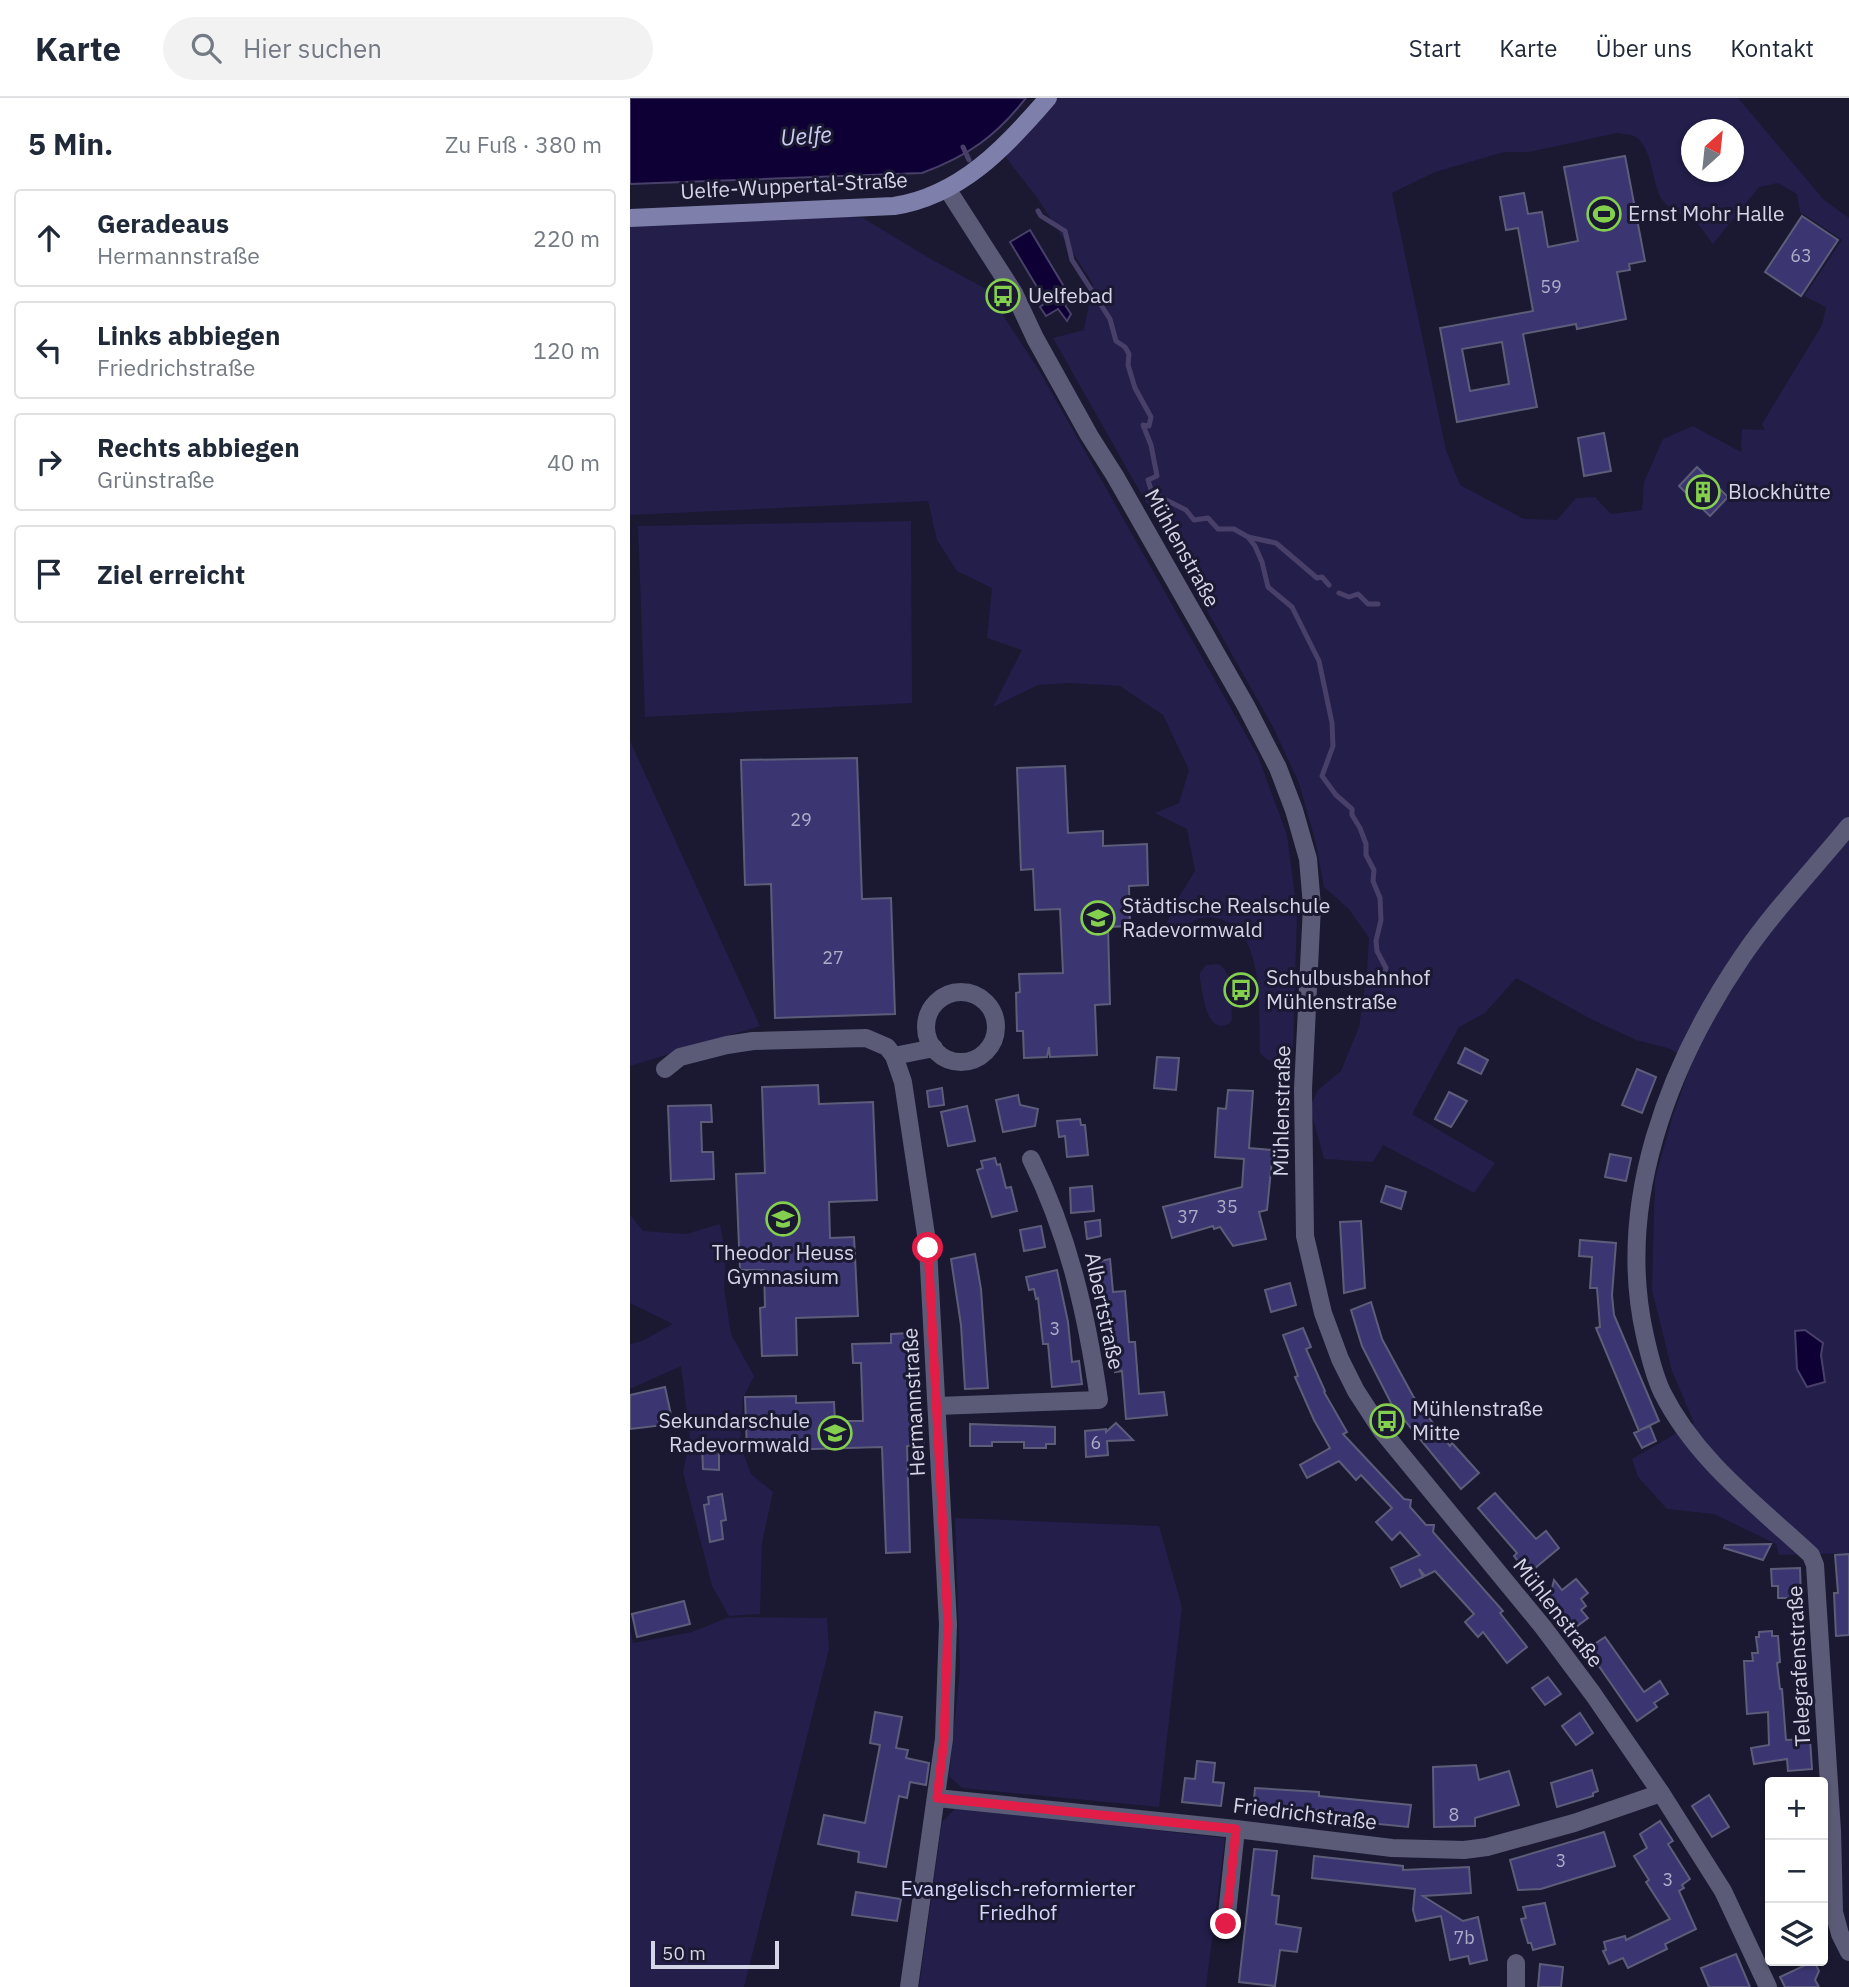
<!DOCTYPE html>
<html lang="de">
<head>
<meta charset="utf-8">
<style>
	:root { --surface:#fff; --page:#f2f2f3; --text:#1f2937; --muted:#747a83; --line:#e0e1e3 }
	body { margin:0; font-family:"IBM Plex Sans",sans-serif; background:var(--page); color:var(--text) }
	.controls { position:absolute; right:21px; bottom:21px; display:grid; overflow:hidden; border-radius:7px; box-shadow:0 2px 5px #0004 }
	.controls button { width:63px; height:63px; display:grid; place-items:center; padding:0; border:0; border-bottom:2px solid var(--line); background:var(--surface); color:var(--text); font:35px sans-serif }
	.compass { position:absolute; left:1051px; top:21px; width:63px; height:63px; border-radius:50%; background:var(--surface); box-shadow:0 2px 5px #0004; rotate:27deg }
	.scale { position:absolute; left:21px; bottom:18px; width:128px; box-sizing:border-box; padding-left:7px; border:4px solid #d4d5e6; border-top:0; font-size:19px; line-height:24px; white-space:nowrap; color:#d4d5e6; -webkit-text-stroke:5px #1a1931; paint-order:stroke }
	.stop { position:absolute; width:21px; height:21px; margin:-16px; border:5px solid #e11d48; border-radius:50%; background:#fff }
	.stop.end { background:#e11d48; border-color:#fff; box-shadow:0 2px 7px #0008 }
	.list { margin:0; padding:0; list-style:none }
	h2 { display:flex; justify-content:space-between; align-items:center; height:91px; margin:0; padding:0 28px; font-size:30px }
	h2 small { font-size:23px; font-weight:400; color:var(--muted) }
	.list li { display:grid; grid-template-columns:46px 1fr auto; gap:21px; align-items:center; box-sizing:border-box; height:98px; margin:0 14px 14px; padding:0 14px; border:2px solid var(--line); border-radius:7px }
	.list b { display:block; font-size:26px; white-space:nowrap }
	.list p { margin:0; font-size:23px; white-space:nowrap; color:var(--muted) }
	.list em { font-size:23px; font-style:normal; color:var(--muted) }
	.icon { flex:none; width:38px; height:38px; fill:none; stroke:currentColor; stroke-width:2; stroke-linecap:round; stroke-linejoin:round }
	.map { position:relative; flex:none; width:1219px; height:1889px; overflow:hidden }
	header { display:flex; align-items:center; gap:42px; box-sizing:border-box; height:98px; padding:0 35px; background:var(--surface); border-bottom:2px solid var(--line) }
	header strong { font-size:33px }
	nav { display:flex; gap:38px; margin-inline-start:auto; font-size:24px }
	.search { width:490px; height:63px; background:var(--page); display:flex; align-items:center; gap:18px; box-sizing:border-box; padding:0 24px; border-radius:38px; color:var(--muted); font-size:26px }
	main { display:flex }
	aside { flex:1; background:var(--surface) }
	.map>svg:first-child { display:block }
	.green { fill:#231e4a; fill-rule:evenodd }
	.water { fill:#0e0035; stroke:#49406a; stroke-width:2 }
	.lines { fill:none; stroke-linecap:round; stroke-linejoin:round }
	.stream { stroke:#49406a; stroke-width:5 }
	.building { fill:#3b3671; stroke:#5d5d7a; stroke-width:2; fill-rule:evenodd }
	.minor { stroke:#5b5b77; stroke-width:18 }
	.secondary { stroke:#7f7fab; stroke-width:18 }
	.route { stroke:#e11d48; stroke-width:9 }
	.labels { text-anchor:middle; stroke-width:6; stroke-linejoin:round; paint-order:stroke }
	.number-label { font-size:18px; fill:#aeadc9 }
	.street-label { font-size:21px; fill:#d4d5e6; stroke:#1a1931 }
	.poi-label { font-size:21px; fill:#d4d5e6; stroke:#1a1931; text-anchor:start }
	.park-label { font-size:21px; fill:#d6d7fd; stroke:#1a1931 }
	.water-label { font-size:23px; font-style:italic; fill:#cbccf1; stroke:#1a1931 }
</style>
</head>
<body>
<header>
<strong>Karte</strong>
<div class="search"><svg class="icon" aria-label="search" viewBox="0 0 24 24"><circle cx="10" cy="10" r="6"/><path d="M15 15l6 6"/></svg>Hier suchen</div>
<nav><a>Start</a><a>Karte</a><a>Über uns</a><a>Kontakt</a></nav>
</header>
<main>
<aside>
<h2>5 Min.<small>Zu Fuß · 380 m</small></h2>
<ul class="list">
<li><svg class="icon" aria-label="ahead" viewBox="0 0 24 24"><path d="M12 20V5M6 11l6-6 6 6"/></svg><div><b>Geradeaus</b><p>Hermannstraße</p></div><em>220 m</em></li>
<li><svg class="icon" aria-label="left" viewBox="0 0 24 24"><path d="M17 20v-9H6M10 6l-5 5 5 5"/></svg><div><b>Links abbiegen</b><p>Friedrichstraße</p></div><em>120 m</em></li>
<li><svg class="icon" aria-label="right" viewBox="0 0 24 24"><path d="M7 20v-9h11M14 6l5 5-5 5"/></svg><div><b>Rechts abbiegen</b><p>Grünstraße</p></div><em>40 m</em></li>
<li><svg class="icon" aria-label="arrive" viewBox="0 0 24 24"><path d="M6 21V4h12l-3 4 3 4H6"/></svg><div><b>Ziel erreicht</b></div></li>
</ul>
</aside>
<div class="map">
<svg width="1219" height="1889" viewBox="0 0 1219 1889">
	<rect width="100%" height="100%" fill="#1a1931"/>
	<!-- green -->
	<g class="green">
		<path d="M429 0H1108L1194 102 1219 120V1455L1149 1457 1146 1446 1084 1416 1037 1411 1008 1379 1002 1361 1064 1325 1042 1273 1022 1192 1025 1081 1042 1020 1061 967 1041 951 1006 942 961 921 886 880 855 915 829 929 782 1016 865 1065 844 1095 753 1047 743 1064 694 1061 680 1009 688 992 711 973 729 929 737 874 739 840 719 811 694 789 686 746 669 685 643 629 423 240 454 232 463 186 408 101 374 57ZM1062 32H1104V74H1062ZM987 35C992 36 999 36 1004 38 1023 47 1021 86 1033 103 1042 114 1054 117 1065 124 1072 129 1077 139 1083 146L1129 89 1148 85 1167 96 1170 114 1212 142 1174 198 1196 209 1192 227 1132 326 1135 332 1112 331 1111 354 1063 328 1033 341 1014 384 1012 412 981 416 965 399 946 400 927 422 894 421 830 387 816 352 762 95 805 74 874 54H899Z"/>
		<path d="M166 113 233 120 299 160 356 191 410 274 628 658 657 737 667 814 663 955C651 967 642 968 630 955 628 918 636 836 593 822 570 814 558 825 542 840L534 831 547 802 565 773 557 731 525 715 549 705 559 672 533 617 490 588 441 585 408 587 363 609 392 552 357 540 362 490 327 473 307 442 298 403 0 417V120Z"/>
		<polygon points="281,423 282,605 15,619 8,428"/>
		<polygon points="0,643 130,928 0,968"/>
		<path d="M588 866C605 875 601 904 602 921L600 925C576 939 573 896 570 881V875L576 867Z"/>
		<polygon points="0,1117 13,1133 56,1136 90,1126 96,1160 94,1190 101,1236 124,1278 113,1300 110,1347 121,1376 143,1394 132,1445 130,1516 99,1518 82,1488 53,1374 60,1340 51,1268 0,1291 0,1246 12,1243 43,1226 0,1205"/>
		<polygon points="325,1420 529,1428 552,1509 529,1709 332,1690 319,1678 330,1571"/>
		<polygon points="115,1519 197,1520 199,1551 114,1889 0,1889 0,1530 3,1545 62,1534 97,1520"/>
		<polygon points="326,1710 595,1740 576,1889 289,1889 312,1724"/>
	</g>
	<!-- water -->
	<g class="water">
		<path d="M0 0H396C365 39 338 58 292 75L0 86Z"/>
		<polygon points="400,132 442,202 435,207 441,216 437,223 428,211 416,218 410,209 416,204 380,144"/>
		<polygon points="1175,1232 1193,1245 1191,1257 1195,1284 1177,1289 1167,1271 1165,1233"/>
	</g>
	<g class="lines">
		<!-- stream -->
		<g class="stream">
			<polyline points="333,49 339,62"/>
			<polyline points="408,113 411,118 435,133 442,162 480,221 486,243 495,249 499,256 498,267 505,290 521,319 519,328 513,327 521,347 527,378 518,382 522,395 556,412 564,422 578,420 588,431 604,431 618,439 625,448 632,464 638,489 662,509 689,563 702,625 703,648 692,678 706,697 722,711 722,717 730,730 736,746 736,757 744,772 743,783 750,800 751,822 746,843 747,853 756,870 753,883"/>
			<polyline points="618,439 646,445 687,480 692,479 699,487"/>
			<polyline points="709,495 719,499 728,496 738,506 748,506"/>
		</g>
	</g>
	<!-- building -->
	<g class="building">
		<path d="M995 58 1015 163 999 166 1000 172 987 174 996 221 947 231 946 226 893 236 907 309 827 324 810 230 903 213 888 130 876 132 870 99 894 95 898 116 912 114 918 149 948 143 934 69ZM872 244 879 286 840 293 832 251Z"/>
		<polygon points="1172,118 1208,142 1171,198 1135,174"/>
		<polygon points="974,335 981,373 954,378 948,340"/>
		<polygon points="1067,369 1098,399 1080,418 1049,388"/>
		<polygon points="227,660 232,801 261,800 265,916 145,920 141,786 115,787 111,662"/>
		<polygon points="435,668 438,735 473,733 473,748 517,746 518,787 499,788 500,828 478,829 480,906 465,907 467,957 420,959 419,949 417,959 394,960 393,933 387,933 386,895 390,894 389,876 433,875 430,811 405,812 403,771 391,772 387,670"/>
		<polygon points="835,950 858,962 851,976 828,965"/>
		<polygon points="527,959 549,960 546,992 524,990"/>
		<polygon points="1007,971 1026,979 1012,1015 992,1007"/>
		<polygon points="188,987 189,1006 243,1004 247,1102 199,1104 200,1140 224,1139 228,1218 166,1220 167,1257 132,1258 130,1210 135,1209 134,1172 110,1172 106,1076 135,1075 132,989"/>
		<polygon points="312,990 314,1007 299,1009 297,993"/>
		<polygon points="598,992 623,993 619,1050 643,1052 637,1112 629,1114 636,1141 603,1148 590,1129 584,1131 583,1128 542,1140 533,1109 612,1089 614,1061 585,1059 588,1010 596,1011"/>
		<polygon points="819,994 837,1003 821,1029 805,1021"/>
		<polygon points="388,997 390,1007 408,1011 405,1028 373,1034 366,1002"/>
		<polygon points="81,1007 82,1024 71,1024 72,1054 83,1054 84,1081 41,1083 38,1008"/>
		<polygon points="337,1008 345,1043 318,1048 311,1014"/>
		<polygon points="450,1021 451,1027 455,1027 458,1057 437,1059 435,1038 429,1039 427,1023"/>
		<polygon points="980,1056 1001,1060 996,1083 975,1079"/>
		<polygon points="365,1060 367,1067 370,1066 376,1090 381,1089 387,1113 362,1119 347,1072 353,1070 351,1063"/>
		<polygon points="462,1088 464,1113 441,1115 440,1090"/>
		<polygon points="756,1088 776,1094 771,1111 751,1104"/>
		<polygon points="470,1122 471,1138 457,1141 455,1124"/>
		<polygon points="731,1123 735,1190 714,1195 710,1124"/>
		<polygon points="411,1128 415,1149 394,1153 390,1132"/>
		<polygon points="950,1142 986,1145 982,1197 984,1217 1029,1323 1010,1332 1020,1328 1026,1343 1012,1350 1004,1335 1009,1333 966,1230 970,1229 967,1190 960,1190 962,1159 949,1158"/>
		<polygon points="345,1156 351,1191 358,1290 335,1291 331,1227 321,1161"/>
		<polygon points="480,1161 483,1194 495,1193 499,1244 505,1244 509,1296 534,1294 537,1317 496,1321 492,1273 485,1274 481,1224 477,1224 474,1195 469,1196 466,1164"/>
		<polygon points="427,1172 438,1224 442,1264 449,1263 452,1286 422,1289 418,1246 413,1246 408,1200 406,1201 404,1191 399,1192 396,1179"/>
		<polygon points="660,1185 666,1207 641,1214 635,1192"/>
		<polygon points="741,1204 752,1241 783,1298 820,1348 822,1345 849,1375 831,1391 762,1307 732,1248 721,1212"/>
		<polygon points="673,1230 681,1249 676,1251 695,1293 694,1294 717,1334 713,1336 774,1401 781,1402 780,1409 796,1427 804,1427 803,1434 873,1513 870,1515 897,1549 877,1565 853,1534 848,1539 835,1524 844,1516 805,1473 795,1478 789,1471 793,1479 771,1489 761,1470 790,1457 770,1434 762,1442 746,1424 762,1410 731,1377 726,1382 709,1363 677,1380 670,1367 700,1350 684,1322 665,1279 668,1278 653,1237"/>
		<polygon points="280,1235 283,1319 293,1319 294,1347 277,1348 280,1454 256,1455 252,1349 117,1353 115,1299 166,1298 166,1305 204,1304 205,1323 233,1323 231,1265 223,1265 222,1246 261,1245 261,1236"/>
		<polygon points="35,1289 43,1326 0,1331 0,1297"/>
		<polygon points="486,1325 503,1342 477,1343 478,1357 456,1359 455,1333 476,1331 476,1334"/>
		<polygon points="340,1326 425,1329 425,1346 416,1346 416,1350 394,1350 394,1344 362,1344 362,1348 340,1348"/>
		<polygon points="72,1349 89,1349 89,1372 73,1371"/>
		<polygon points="865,1395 906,1441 916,1433 929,1450 898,1476 884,1458 887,1455 848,1410"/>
		<polygon points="92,1396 96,1422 91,1423 93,1441 80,1444 74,1407 79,1406 78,1399"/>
		<polygon points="1141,1446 1133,1462 1094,1450 1095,1447"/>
		<polygon points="1219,1456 1219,1537 1206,1538 1204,1495 1208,1495 1205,1457"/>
		<polygon points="1170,1470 1171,1500 1148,1500 1148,1488 1142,1488 1141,1471"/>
		<polygon points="946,1481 958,1495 951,1501 956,1508 951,1512 958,1520 942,1532 919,1502 924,1482 932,1492"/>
		<polygon points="54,1503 60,1526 7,1539 2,1516"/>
		<polygon points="1142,1533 1142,1538 1148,1538 1150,1564 1147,1565 1150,1591 1152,1591 1156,1642 1180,1641 1182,1671 1158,1673 1157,1661 1124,1666 1121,1650 1139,1647 1138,1614 1117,1616 1114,1563 1123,1563 1122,1555 1128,1555 1126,1539 1129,1539 1129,1534"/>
		<polygon points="975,1539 1014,1594 1030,1583 1038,1596 1024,1605 1027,1609 1007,1623 957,1551"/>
		<polygon points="918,1579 931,1596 915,1607 902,1590"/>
		<polygon points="245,1614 272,1619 266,1650 278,1652 276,1660 299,1665 296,1687 280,1684 277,1700 269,1698 256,1769 228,1764 229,1754 188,1746 194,1717 235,1725 250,1647 240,1645"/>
		<polygon points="950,1615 963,1635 946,1647 932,1628"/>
		<polygon points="567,1663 585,1665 583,1684 594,1685 591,1708 552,1704 555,1680 565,1681"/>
		<polygon points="846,1667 849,1682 879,1673 889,1707 845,1720 845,1728 804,1729 803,1669"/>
		<polygon points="962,1672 968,1693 963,1695 963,1698 927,1709 921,1685"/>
		<polygon points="625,1690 689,1694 689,1698 781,1707 778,1729 690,1720 691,1713 664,1710 664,1716 623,1712"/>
		<polygon points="1079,1697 1099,1729 1082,1739 1062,1708"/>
		<polygon points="1030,1723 1043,1743 1038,1746 1060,1781 1052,1787 1054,1790 1049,1793 1066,1831 1035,1846 1037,1851 998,1870 993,1860 979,1866 973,1853 976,1852 974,1844 995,1838 996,1842 1040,1821 1016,1784 1019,1782 1004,1758 1017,1750 1010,1736"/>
		<polygon points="974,1734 985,1768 911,1791 888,1792 880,1762"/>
		<polygon points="624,1751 647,1753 642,1797 649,1798 646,1826 671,1830 667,1854 650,1852 645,1888 609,1884"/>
		<polygon points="684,1758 773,1768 773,1772 839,1769 841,1795 793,1798 833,1823 848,1819 857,1862 840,1866 838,1858 820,1862 811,1818 786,1823 783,1812 785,1791 682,1780"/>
		<polygon points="226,1794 271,1801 267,1823 222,1817"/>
		<polygon points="915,1805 925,1846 903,1852 901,1845 898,1845 891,1821 896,1820 893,1809"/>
		<polygon points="1106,1856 1120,1889 1079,1889 1071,1870"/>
		<polygon points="1184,1863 1189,1873 1185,1882 1189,1889 1155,1889 1150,1879"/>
		<polygon points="910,1866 933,1869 931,1889 908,1889"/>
	</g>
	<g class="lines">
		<!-- minor -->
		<g class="minor">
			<polyline points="318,92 384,195 405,240 459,337 485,378 616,608 648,670 664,712 678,761 682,808 673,991 675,1138 693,1215 710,1261 726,1293 752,1333 913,1529 963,1596 1031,1695 1093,1793 1138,1889"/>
			<path d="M1219 728C1183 772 1144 812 1112 859 1038 968 985 1106 1015 1238 1019 1256 1024 1277 1032 1294 1066 1362 1126 1406 1181 1457L1185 1467 1202 1733 1204 1814 1210 1836 1219 1854"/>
			<circle cx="331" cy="929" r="35"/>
			<polyline points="264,958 304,950"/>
			<polyline points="35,971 50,959 97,947 123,943 236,940 257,949 264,958 273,984 298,1150 318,1526 314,1641 279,1889"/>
			<path d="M307 1308 469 1302C457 1218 439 1138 401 1061"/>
			<polyline points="307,1700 606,1731 762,1750 834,1752 857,1749 944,1725 1031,1695"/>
			<polyline points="596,1826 606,1731"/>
			<polyline points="886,1865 886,1889"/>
		</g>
		<!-- secondary -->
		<path class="secondary" d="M0 120 264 108C330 98 376 49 418 0"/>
	</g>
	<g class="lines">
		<!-- route -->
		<polyline class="route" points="298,1150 318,1526 314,1641 307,1700 606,1731 596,1826"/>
	</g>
	<!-- icons -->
	<defs>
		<symbol id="stadium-ring" viewBox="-11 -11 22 22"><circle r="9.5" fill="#1a1931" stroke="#84d04e" stroke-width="1.5"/><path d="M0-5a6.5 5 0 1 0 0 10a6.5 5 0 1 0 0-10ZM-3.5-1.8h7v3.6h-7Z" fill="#84d04e"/></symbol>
		<symbol id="bus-ring" viewBox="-11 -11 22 22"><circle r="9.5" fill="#1a1931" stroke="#84d04e" stroke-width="1.5"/><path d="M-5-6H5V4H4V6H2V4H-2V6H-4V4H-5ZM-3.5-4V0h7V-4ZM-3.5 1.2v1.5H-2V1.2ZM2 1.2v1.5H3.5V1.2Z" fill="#84d04e"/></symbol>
		<symbol id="building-ring" viewBox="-11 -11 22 22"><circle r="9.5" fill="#1a1931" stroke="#84d04e" stroke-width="1.5"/><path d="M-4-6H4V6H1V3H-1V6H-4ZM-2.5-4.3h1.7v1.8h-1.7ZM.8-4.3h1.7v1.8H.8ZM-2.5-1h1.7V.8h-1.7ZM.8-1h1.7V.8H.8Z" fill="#84d04e"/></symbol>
		<symbol id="school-ring" viewBox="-11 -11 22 22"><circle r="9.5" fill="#1a1931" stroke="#84d04e" stroke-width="1.5"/><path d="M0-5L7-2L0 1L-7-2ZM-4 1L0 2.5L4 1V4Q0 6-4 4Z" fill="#84d04e"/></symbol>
		<symbol id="university-ring" viewBox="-11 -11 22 22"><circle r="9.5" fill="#1a1931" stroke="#84d04e" stroke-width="1.5"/><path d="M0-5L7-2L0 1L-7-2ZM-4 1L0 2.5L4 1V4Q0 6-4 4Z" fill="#84d04e"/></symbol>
	</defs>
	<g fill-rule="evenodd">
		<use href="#stadium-ring" x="955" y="97" width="38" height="38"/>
		<use href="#bus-ring" x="354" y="179" width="38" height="38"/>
		<use href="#building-ring" x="1054" y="375" width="38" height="38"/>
		<use href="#school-ring" x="449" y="801" width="38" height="38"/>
		<use href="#bus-ring" x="592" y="873" width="38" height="38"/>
		<use href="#university-ring" x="134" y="1102" width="38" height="38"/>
		<use href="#bus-ring" x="738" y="1304" width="38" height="38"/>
		<use href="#school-ring" x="186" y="1316" width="38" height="38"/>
	</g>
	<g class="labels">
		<!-- number labels -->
		<g class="number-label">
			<text x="1171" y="164">63</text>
			<text x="921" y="195">59</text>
			<text x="171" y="728">29</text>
			<text x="203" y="866">27</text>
			<text x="597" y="1115">35</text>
			<text x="558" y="1125">37</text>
			<text x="425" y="1237">3</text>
			<text x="466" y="1351">6</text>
			<text x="824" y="1723">8</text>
			<text x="931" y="1769">3</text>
			<text x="1038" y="1788">3</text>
			<text x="834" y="1846">7b</text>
		</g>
		<!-- street labels -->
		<g class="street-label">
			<text transform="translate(164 88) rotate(-3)" y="7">Uelfe-Wuppertal-Straße</text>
			<text transform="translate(552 450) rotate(61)" y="7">Mühlenstraße</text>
			<text transform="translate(652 1013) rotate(-89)" y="7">Mühlenstraße</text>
			<text transform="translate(474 1213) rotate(78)" y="7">Albertstraße</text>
			<text transform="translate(284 1304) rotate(-93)" y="7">Hermannstraße</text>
			<text transform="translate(928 1515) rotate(52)" y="7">Mühlenstraße</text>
			<text transform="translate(1169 1568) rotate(-93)" y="7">Telegrafenstraße</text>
			<text transform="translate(675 1716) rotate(7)" y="7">Friedrichstraße</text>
		</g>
		<!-- poi labels -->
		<g class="poi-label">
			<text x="998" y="123">Ernst Mohr Halle</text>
			<text x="398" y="205">Uelfebad</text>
			<text x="1098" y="401">Blockhütte</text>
			<text x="492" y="815">Städtische Realschule<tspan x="492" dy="24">Radevormwald</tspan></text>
			<text x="636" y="887">Schulbusbahnhof<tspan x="636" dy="24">Mühlenstraße</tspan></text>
			<text x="153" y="1162" text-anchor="middle">Theodor Heuss<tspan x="153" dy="24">Gymnasium</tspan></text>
			<text x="782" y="1318">Mühlenstraße<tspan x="782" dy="24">Mitte</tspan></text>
			<text x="180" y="1330" text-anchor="end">Sekundarschule<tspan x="180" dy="24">Radevormwald</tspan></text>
		</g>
		<!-- park labels -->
		<g class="park-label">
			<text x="388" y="1798">Evangelisch-reformierter<tspan x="388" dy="24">Friedhof</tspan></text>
		</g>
		<!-- water labels -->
		<g class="water-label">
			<text transform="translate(176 38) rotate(-4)" y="8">Uelfe</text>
		</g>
	</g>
</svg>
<div class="controls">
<button>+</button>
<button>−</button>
<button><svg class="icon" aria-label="layers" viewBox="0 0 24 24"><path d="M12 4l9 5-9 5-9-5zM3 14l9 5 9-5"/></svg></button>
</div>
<svg class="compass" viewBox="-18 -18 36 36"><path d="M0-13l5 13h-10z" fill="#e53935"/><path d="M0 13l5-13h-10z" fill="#747a83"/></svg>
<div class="scale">50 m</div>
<div class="stop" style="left:298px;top:1150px"></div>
<div class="stop end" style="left:596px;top:1826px"></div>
</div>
</main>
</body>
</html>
